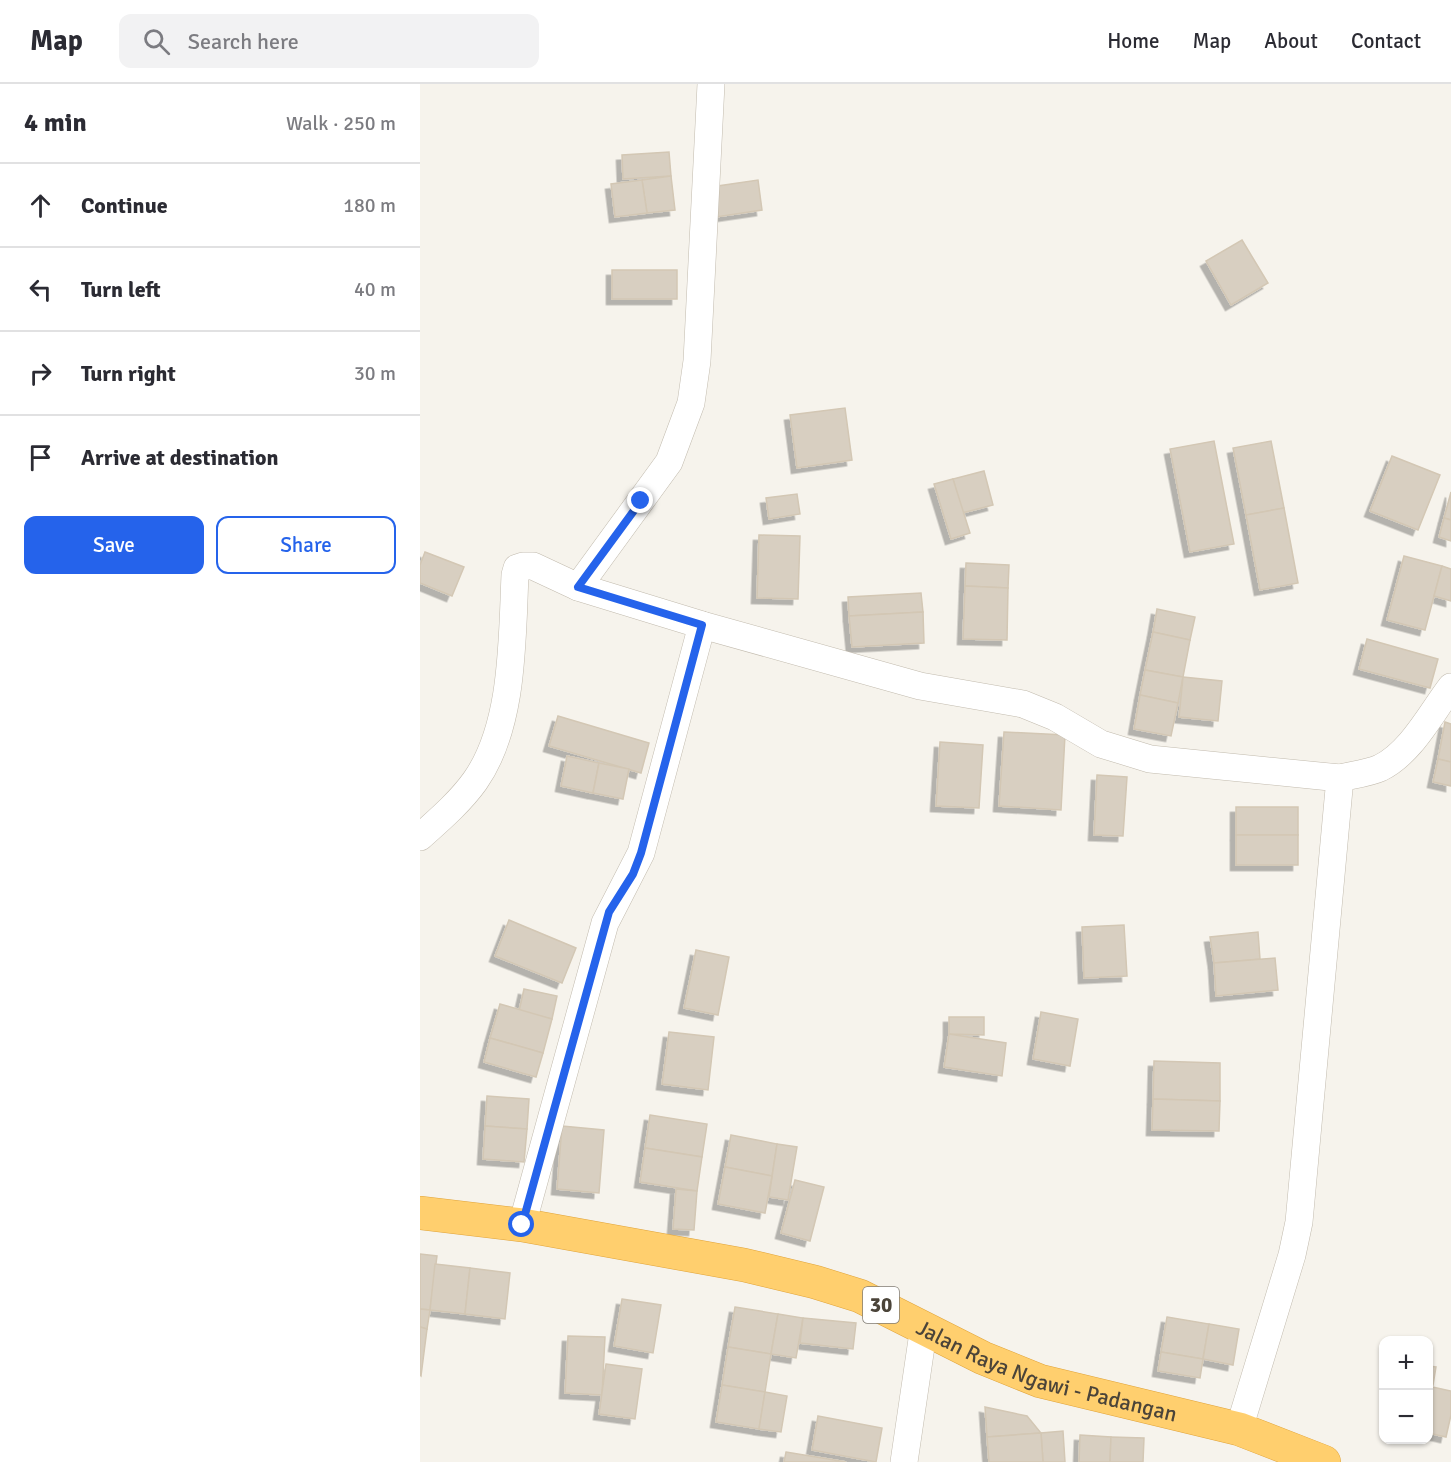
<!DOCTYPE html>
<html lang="en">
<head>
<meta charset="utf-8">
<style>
	:root { --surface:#fff; --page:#f2f2f3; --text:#2b2b33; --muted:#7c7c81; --line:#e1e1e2; --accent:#2563eb }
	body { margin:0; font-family:Signika,sans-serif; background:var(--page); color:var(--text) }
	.controls { position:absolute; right:18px; bottom:18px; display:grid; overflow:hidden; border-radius:12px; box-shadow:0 2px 4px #0004 }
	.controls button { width:54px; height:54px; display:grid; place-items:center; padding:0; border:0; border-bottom:2px solid var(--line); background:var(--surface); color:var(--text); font:30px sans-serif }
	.stop { position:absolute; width:18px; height:18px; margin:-14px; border:4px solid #2563eb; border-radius:50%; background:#fff }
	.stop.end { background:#2563eb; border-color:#fff; box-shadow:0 2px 6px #0008 }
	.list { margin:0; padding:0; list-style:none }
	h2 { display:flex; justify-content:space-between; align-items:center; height:78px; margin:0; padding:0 24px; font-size:26px }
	h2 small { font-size:20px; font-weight:400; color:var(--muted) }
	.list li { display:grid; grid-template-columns:39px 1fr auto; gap:18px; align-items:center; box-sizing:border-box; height:84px; padding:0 24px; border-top:2px solid var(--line) }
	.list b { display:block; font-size:22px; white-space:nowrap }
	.list em { font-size:20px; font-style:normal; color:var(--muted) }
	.actions { display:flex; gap:12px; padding:18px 24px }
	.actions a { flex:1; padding:14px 0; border:2px solid var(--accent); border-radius:12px; text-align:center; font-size:21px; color:var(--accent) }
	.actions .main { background:var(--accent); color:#fff }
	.icon { flex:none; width:33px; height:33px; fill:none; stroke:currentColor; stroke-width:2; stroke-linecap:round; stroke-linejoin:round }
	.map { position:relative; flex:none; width:1031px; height:1378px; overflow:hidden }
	header { display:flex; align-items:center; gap:36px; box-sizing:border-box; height:84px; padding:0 30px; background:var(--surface); border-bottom:2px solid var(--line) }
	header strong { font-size:28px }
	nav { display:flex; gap:33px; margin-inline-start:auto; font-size:21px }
	.search { width:420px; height:54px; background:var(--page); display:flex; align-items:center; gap:15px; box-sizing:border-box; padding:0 21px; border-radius:12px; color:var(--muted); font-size:22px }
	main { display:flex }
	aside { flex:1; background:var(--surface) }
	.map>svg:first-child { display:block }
	.building { fill:#d8cfc1; stroke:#d3c7b4; stroke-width:1.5; filter:url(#shadow) }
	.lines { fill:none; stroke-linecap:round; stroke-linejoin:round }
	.minor-casing { stroke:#c2bbae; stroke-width:28 }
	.highway-casing { stroke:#e0a43c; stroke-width:34 }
	.minor { stroke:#fff; stroke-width:27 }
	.highway { stroke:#ffcf6e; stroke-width:33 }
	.route { stroke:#2563eb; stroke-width:8 }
	.labels { text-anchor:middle; stroke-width:6; stroke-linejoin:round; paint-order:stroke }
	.shield { fill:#fff; stroke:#817c74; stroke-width:1.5 }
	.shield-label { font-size:21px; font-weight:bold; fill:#4b4439 }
	.street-label { font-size:22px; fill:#4b4439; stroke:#fff }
</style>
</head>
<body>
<header>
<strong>Map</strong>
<div class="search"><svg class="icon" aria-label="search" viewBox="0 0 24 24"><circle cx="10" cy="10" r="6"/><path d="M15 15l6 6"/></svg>Search here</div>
<nav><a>Home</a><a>Map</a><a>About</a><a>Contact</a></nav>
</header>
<main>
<aside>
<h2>4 min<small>Walk · 250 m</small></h2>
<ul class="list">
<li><svg class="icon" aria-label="ahead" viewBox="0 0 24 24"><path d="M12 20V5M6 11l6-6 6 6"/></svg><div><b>Continue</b></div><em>180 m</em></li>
<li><svg class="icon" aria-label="left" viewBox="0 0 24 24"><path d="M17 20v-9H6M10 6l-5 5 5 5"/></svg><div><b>Turn left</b></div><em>40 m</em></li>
<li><svg class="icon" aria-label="right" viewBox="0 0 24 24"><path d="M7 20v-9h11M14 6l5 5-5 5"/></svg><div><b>Turn right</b></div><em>30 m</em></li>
<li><svg class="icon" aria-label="arrive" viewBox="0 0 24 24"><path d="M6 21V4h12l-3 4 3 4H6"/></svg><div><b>Arrive at destination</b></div></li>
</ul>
<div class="actions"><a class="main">Save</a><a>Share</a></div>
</aside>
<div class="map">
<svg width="1031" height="1378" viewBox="0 0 1031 1378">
	<defs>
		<filter id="shadow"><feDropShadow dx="-5.5" dy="5.5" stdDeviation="0" flood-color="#0004"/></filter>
	</defs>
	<rect width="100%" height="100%" fill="#f6f3ec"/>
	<!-- building -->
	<g class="building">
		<polygon points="249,68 251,92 203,95 202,71"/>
		<polygon points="251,92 255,126 227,129 222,96"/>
		<polygon points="222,96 227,129 195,133 191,100"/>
		<polygon points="338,96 342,126 296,133 291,103"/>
		<polygon points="822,156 848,199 811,221 786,177"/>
		<rect x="192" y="186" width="65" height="29"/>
		<polygon points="425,324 432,376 377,384 370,331"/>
		<polygon points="794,357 814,460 770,468 750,365"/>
		<polygon points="851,357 864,424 826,431 813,364"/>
		<polygon points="972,372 1020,391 998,446 950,427"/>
		<polygon points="564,387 573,421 542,429 533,395"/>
		<polygon points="533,395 550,449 531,455 514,400"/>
		<polygon points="1031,408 1031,436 1024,434"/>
		<polygon points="377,410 380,430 349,435 346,414"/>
		<polygon points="864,424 878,499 840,506 826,431"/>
		<polygon points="1024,434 1031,436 1031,457 1019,453"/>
		<polygon points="339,451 380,452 378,515 337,514"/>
		<polygon points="5,468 44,483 32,512 0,499 0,481"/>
		<polygon points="984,472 1022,482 1005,546 967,536"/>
		<polygon points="546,479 589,481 588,504 545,502"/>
		<polygon points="1022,482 1031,485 1031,517 1014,512"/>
		<polygon points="545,502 588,504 587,556 543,555"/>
		<polygon points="501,509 503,528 429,532 428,513"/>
		<polygon points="737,525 775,533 770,556 733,548"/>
		<polygon points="503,528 504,559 432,563 429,532"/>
		<polygon points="733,548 770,556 763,593 725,586"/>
		<polygon points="947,555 1018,575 1010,604 939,585"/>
		<polygon points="725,586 763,593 758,619 720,611"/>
		<polygon points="763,593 802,597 798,637 759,633"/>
		<polygon points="720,611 758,619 751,652 714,645"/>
		<polygon points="138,632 229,659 221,689 129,662"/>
		<polygon points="1025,638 1031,640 1031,678 1018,675"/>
		<polygon points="584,648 645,651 641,726 579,722"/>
		<polygon points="520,658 563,661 559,724 516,722"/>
		<polygon points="147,672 179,679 173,709 141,702"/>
		<polygon points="1018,675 1031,678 1031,702 1013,698"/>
		<polygon points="179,679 209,685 203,715 173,709"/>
		<polygon points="677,691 707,693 703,752 674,751"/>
		<rect x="816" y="723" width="62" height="28"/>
		<rect x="816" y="751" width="62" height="30"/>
		<polygon points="89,836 156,864 142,899 75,872"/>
		<polygon points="704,841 707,892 664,894 662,843"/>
		<polygon points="838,848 840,875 794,879 790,853"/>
		<polygon points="276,866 309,873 298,931 264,924"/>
		<polygon points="855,874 858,906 796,912 794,879"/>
		<polygon points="104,905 137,912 132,935 99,927"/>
		<polygon points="80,920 132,935 123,969 70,954"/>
		<polygon points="621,928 658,935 650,982 613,975"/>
		<polygon points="529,933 564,933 564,951 529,950"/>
		<polygon points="249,948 294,953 288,1006 242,1000"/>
		<polygon points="529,950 586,959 582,992 524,983"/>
		<polygon points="70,954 123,969 116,993 64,978"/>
		<polygon points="734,977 800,979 800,1017 733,1015"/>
		<polygon points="67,1012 109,1015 107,1045 65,1042"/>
		<polygon points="733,1015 800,1017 799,1047 732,1046"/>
		<polygon points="230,1031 287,1040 282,1073 225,1064"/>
		<polygon points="65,1042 107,1045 104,1078 63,1075"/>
		<polygon points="142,1042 184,1046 179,1109 137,1105"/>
		<polygon points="311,1051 357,1060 352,1092 305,1083"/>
		<polygon points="357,1060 377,1063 368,1116 349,1113"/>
		<polygon points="225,1064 282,1073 277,1107 220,1098"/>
		<polygon points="305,1083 352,1092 345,1129 298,1120"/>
		<polygon points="375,1096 404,1103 390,1157 361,1149"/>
		<polygon points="256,1105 277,1107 274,1146 253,1145"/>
		<polygon points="0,1170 17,1172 10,1226 0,1225"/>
		<polygon points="15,1180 50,1184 45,1230 10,1226"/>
		<polygon points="50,1184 90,1189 85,1235 45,1230"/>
		<polygon points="202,1215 241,1221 233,1269 194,1262"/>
		<polygon points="315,1223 358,1230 351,1270 308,1263"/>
		<polygon points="0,1225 10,1226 7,1245 0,1243"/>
		<polygon points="358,1230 383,1234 376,1274 351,1270"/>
		<polygon points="747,1233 789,1240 783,1275 741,1268"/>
		<polygon points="383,1234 436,1239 433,1265 380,1259"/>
		<polygon points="789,1240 819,1245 813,1281 783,1275"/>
		<polygon points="0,1243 7,1245 1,1292 0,1291"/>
		<polygon points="148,1252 185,1253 182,1311 145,1309"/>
		<polygon points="308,1263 351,1270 345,1308 302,1301"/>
		<polygon points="741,1268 783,1275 780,1294 738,1287"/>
		<polygon points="186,1280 222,1285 215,1335 179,1330"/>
		<polygon points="1008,1282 1016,1283 1013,1301 1008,1300"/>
		<polygon points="302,1301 345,1308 339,1345 296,1338"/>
		<polygon points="1008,1302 1031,1307 1031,1331 1026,1353 1008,1349"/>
		<polygon points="345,1308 367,1312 361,1348 339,1345"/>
		<polygon points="565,1323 607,1332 621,1349 567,1353"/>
		<polygon points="398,1332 462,1344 456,1378 392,1366"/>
		<polygon points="643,1347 645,1378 623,1378 621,1349"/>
		<polygon points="621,1349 623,1378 569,1378 567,1353"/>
		<polygon points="660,1351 691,1353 690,1378 659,1378"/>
		<polygon points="691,1353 724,1354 723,1378 690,1378"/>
		<polygon points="366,1368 426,1378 364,1378"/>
	</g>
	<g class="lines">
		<defs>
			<g id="minor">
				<polyline points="158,503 249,378 271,319 277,277 291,0"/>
				<path d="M920 694C933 691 949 689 960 684 991 669 1011 629 1031 603"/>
				<path d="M0 753C19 736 40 718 55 697 94 642 92 555 95 491L97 484 103 482H113L158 503 282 541 500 602 603 620 635 633 681 660 730 675 920 694 879 1138 872 1171 819 1345"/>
				<polyline points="102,1141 185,839 221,769 282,541"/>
				<polyline points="484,1378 504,1242"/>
			</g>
			<g id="highway">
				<path id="s1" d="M0 1129 102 1141 324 1181 395 1198 440 1212 563 1274 620 1297 819 1345 904 1378"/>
			</g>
		</defs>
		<!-- minor casing -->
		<use href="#minor" class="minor-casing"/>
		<!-- highway casing -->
		<use href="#highway" class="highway-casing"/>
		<!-- minor -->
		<use href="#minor" class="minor"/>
		<!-- highway -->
		<use href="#highway" class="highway"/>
	</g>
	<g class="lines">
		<!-- route -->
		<polyline class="route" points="102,1141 189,828 213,790 221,769 282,541 158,503 221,417"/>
	</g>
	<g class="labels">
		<!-- shield labels -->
		<rect class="shield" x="443" y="1203" width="36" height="36" rx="4.5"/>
		<g class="shield-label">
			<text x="461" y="1228">30</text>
		</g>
		<!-- street labels -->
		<g class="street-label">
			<text dy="8" stroke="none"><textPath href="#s1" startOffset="651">Jalan Raya Ngawi - Padangan</textPath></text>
		</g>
	</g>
</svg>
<div class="controls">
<button>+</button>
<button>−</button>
</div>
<div class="stop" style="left:102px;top:1141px"></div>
<div class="stop end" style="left:221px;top:417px"></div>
</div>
</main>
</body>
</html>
